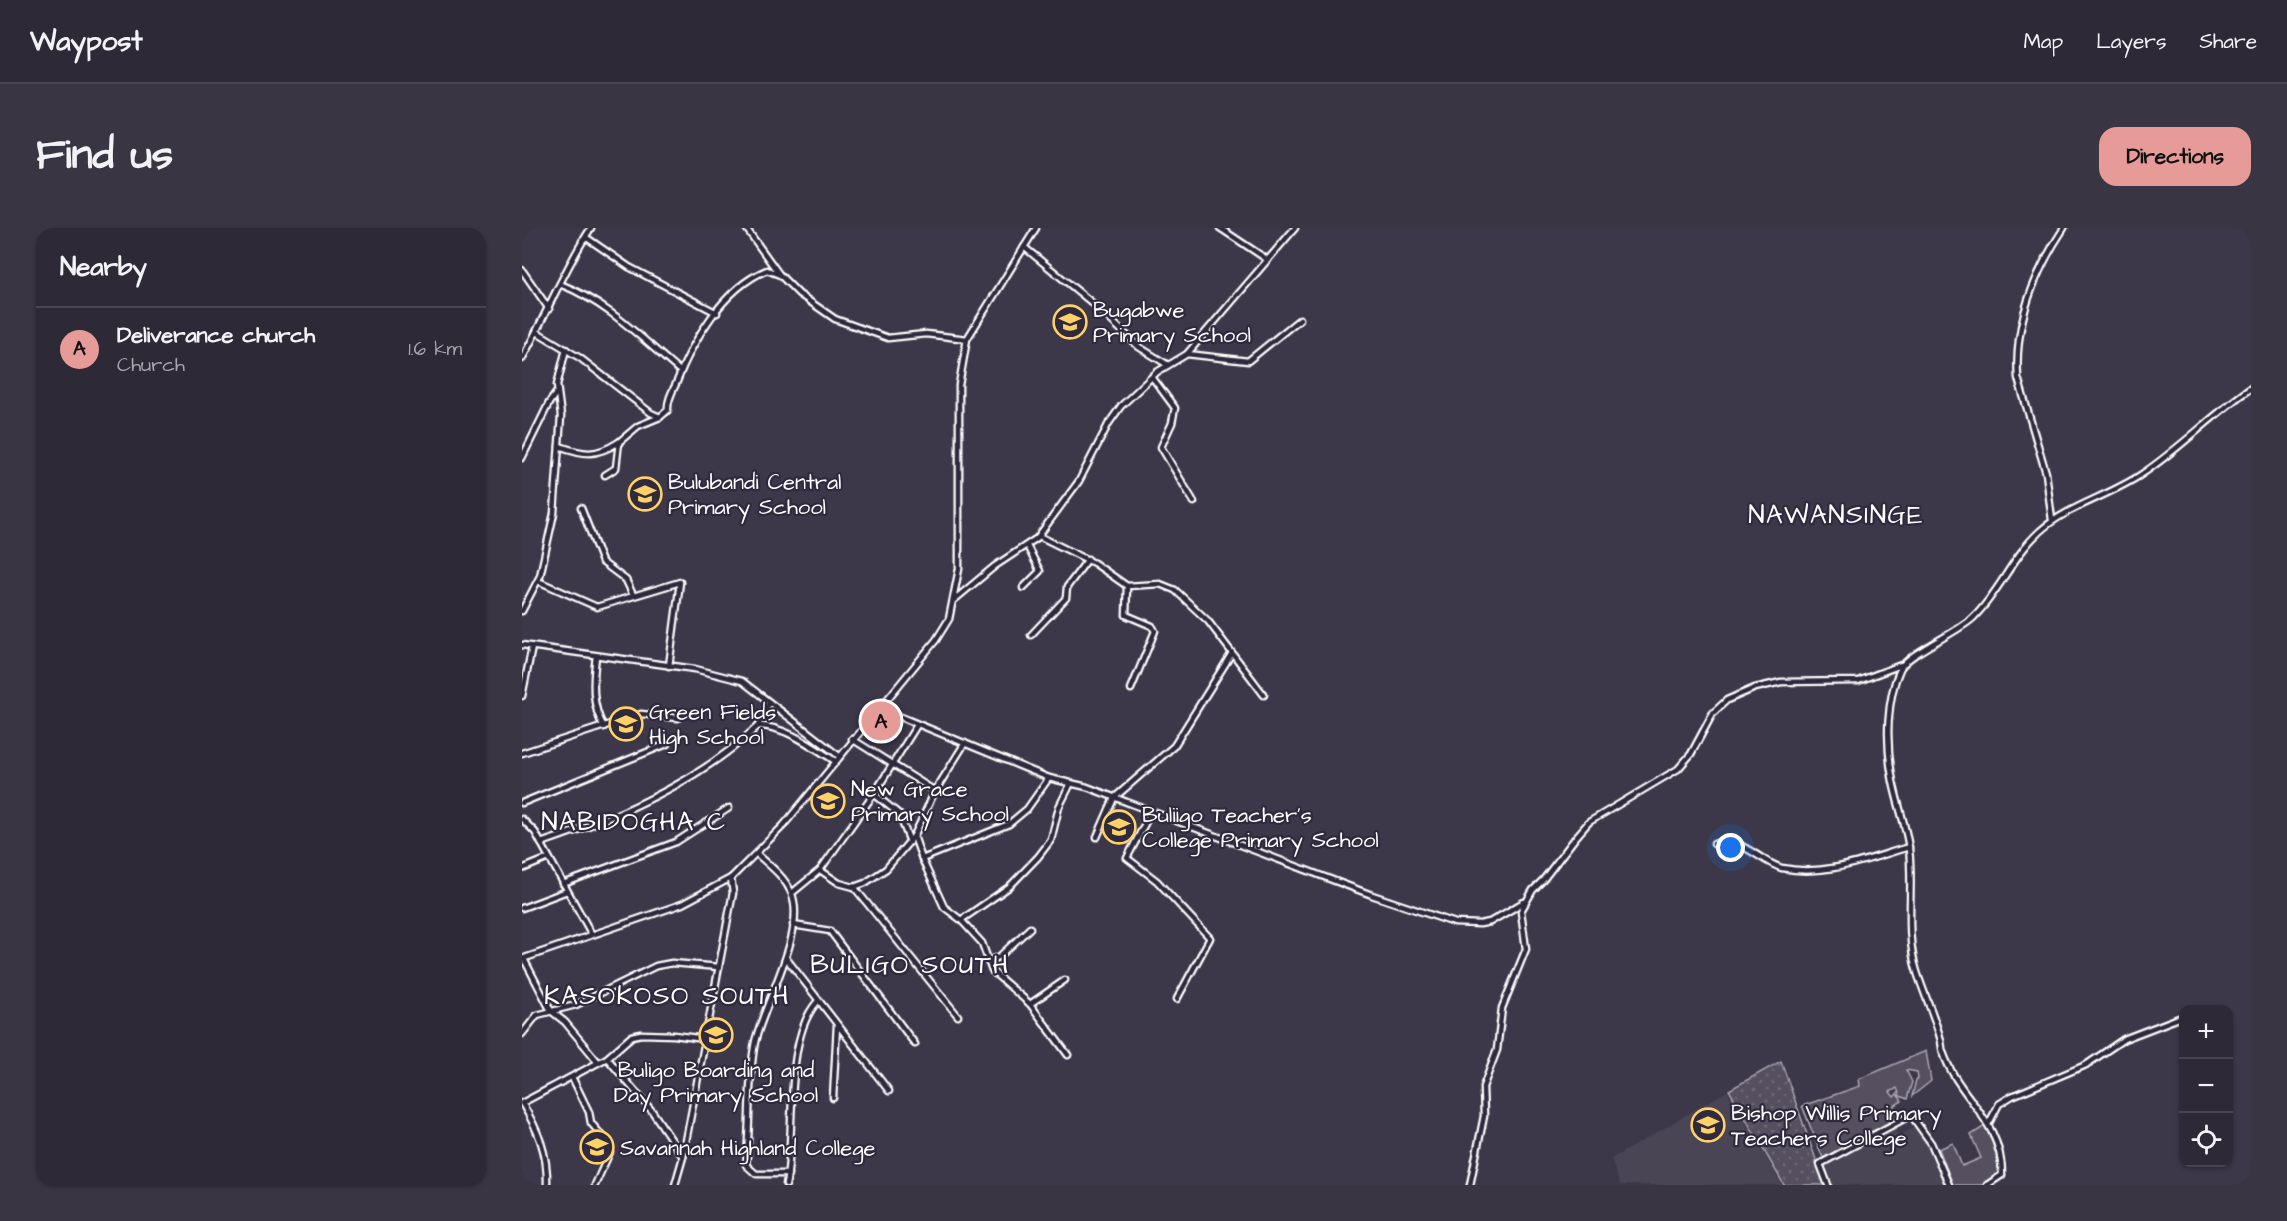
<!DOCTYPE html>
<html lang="en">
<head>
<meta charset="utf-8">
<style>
	:root { --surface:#2d2937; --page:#393542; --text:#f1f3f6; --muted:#a7a6ad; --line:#484552; --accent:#e69b98 }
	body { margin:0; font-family:"Architects Daughter",sans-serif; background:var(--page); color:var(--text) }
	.controls { position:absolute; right:18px; bottom:18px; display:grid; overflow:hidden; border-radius:12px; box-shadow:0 2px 4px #0004 }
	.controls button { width:54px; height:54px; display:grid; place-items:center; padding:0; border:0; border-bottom:2px solid var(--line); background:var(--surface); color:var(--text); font:30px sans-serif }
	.you { position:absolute; left:1209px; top:620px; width:21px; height:21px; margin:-15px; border:4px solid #fff; border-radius:50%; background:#1a73e8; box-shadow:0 0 0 9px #1a73e833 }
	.badge { display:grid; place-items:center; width:39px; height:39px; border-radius:50%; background:var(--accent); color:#111; font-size:20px; font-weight:700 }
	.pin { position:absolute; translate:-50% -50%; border:3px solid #fff; box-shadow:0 2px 6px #0006 }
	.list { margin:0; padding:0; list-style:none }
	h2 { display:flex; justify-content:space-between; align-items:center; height:78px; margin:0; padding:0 24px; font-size:26px }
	h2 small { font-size:20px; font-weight:400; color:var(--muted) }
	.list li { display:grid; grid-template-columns:39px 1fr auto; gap:18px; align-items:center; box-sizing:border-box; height:84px; padding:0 24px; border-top:2px solid var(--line) }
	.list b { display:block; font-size:22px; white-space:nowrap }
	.list p { margin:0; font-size:20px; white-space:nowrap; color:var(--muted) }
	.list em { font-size:20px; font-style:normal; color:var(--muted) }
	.icon { flex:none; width:33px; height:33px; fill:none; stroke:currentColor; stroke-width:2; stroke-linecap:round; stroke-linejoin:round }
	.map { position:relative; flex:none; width:1729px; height:957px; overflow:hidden; border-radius:18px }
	header { display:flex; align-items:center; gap:36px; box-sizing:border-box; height:84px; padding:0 30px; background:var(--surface); border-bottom:2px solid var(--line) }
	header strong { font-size:28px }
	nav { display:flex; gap:33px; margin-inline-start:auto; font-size:21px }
	.intro { display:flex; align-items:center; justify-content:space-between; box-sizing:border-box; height:144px; padding:0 36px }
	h1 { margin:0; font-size:42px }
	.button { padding:15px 27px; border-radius:18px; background:var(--accent); color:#111; font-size:21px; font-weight:700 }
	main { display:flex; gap:36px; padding:0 36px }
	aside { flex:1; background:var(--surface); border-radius:18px; box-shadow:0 2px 4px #0004 }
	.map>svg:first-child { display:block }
	.built { fill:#494455 }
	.green { fill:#555060; stroke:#aaa8b0; stroke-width:1.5 }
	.garden { fill:url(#garden-dots); stroke:#aaa8b0; stroke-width:1.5 }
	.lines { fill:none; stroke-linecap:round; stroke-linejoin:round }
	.minor-casing { stroke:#fff; stroke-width:9 }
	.minor { stroke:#2f2a3d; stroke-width:4.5 }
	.labels { text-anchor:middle; stroke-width:4.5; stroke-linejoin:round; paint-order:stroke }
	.poi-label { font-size:22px; fill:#fff; stroke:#2f2a3d; text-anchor:start }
	.quarter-label { font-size:26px; letter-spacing:1.5px; fill:#fff; stroke:#2f2a3d }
</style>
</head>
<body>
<header>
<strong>Waypost</strong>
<nav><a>Map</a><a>Layers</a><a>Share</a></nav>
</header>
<div class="intro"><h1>Find us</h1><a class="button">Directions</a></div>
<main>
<aside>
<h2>Nearby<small></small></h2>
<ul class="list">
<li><span class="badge">A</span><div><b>Deliverance church</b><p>Church</p></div><em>1.6 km</em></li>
</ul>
</aside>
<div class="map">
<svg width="1729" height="957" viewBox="0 0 1729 957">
	<defs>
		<pattern id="garden-dots" width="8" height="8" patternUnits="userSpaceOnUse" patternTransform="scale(1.5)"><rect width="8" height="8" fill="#555060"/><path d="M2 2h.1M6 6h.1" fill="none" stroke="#6e6a78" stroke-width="1.8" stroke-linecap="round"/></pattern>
	</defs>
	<rect width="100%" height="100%" fill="#3c3749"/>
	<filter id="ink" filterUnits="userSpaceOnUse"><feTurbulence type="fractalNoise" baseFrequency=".0167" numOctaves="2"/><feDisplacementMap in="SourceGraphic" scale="12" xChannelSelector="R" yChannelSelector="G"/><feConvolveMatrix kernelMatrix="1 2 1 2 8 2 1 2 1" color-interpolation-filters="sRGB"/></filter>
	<g filter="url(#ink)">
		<!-- built -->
		<g class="built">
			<polygon points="1205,863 1260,957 1098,957 1089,931"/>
			<polygon points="1394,898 1411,926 1424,957 1308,957 1301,938 1372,899 1377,908"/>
		</g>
		<!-- green -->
		<g class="green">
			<polygon points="1404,823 1409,853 1390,868 1394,852 1396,851 1395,844 1384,842 1390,854 1385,871 1378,868 1375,860 1368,864 1372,869 1375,866 1380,873 1369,880 1377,889 1301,930 1280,878 1338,858 1337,851"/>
			<polygon points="1466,896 1475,919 1479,945 1462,957 1431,957 1417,921 1431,915 1440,938 1459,930 1449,907"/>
		</g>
		<!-- garden -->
		<polygon class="garden" points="1259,833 1303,957 1262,957 1207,862"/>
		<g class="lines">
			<defs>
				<g id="minor">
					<polyline points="224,0 257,46"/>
					<polyline points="698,0 746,32"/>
					<polyline points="60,13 65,10 107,39 195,85"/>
					<polyline points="502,19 574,78 617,119 646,137"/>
					<polyline points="0,42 27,81"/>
					<path d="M38 56C86 75 120 111 158 143"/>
					<path d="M15 104 58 130 129 185 138 189 146 182C145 173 150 164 154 156 170 113 201 60 245 42L258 47 277 66 313 91 366 110 404 106 445 111"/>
					<polyline points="665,126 726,133 778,91"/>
					<path d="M0 131C24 87 42 41 69 0"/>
					<polyline points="630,149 653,180 650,195 639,219 672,274"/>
					<path d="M37 218C63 227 73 229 97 214"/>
					<polyline points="0,230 27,175 35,164"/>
					<polyline points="83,247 94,240 97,214 116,198 138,189"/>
					<polyline points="59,280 80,334 104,352 111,367"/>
					<path d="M1530 292 1524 245 1496 150C1492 96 1512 45 1542 0"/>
					<polyline points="517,308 572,335 605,358 638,356 653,362 686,393 742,467"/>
					<polyline points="16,353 75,379 158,354 147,438"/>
					<polyline points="605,358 604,387 630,398 633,403 609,461"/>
					<polyline points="501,360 518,343 505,318"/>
					<polyline points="432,372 473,338 515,310 557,253 587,195 599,178 635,144 665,126 773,0"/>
					<polyline points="0,383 18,348 32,285 39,188 35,157 44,121"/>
					<polyline points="509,407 544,370 545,359 566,331"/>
					<polyline points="0,417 173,441 220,453 317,528"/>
					<path d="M74 428C71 452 69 478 82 499"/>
					<polyline points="0,468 10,419"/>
					<polyline points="357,480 527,550 565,559 850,667 933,695 958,696 968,694 1002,674"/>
					<polyline points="236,498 247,474"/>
					<polyline points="330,511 413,563"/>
					<polyline points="0,525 119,486 156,490"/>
					<polyline points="0,575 145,516"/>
					<polyline points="629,584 605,630 635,653 688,710 655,771"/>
					<polyline points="0,591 13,604 69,705"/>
					<polyline points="392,608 400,631 487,596 505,581 527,550"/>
					<polyline points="575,609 592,570 652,518 710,425"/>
					<polyline points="388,614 377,586 352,566 395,497"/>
					<path d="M19 615C96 589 177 554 236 498 263 498 291 519 313 533"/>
					<path d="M1192 616C1216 605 1239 635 1260 640 1304 649 1345 631 1387 619"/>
					<path d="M235 626C248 638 262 648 269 664 286 701 242 775 233 814 225 854 229 896 224 937L234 946H266"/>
					<polyline points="400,631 422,679 439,692 487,659 516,629 529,612 537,579 549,555"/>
					<polyline points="0,641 27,630"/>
					<polyline points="298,642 352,566"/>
					<polyline points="41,656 154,614 207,580"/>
					<polyline points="332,659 436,788"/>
					<polyline points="270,665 298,642 317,655 332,659 343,655 364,641 392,608 413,563 443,515"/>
					<polyline points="0,680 45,663"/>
					<polyline points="439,692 460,715 470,743 508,776 546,827"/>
					<polyline points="271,697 308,703 393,816"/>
					<polyline points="264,730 367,863"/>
					<polyline points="0,731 160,676 209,650 261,598 414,412 427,391 437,341 437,157 445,111 514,0"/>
					<polyline points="2,731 29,783 43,794 76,834"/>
					<polyline points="466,734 478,728 508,700"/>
					<polyline points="508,776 543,752"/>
					<polyline points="0,806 15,787 54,777 134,738 150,735 197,739"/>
					<polyline points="85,830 130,883 161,929"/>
					<polyline points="50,849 67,884 69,895 88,917 88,924 73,957"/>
					<polyline points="311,870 315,797"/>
					<polyline points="0,875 85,830 110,808 119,806 152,807 183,811"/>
					<path d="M0 875C16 902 26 925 25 957"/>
					<polyline points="1467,895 1477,876 1490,868 1564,837 1602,811 1662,788"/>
					<polyline points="153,957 161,929 208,680 211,665 209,650"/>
					<path d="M264 957C274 906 261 813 295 774"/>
					<polyline points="948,957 962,888 961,859 975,822 980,780 1004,721 999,683 1011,662 1021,652 1054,609 1067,594 1156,541 1169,526 1191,485 1205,472 1233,460 1259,454 1336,453 1379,437"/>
					<polyline points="1306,957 1298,936 1389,887 1409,915 1427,957"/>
					<path d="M1465 957 1480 947C1480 891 1436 870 1421 824 1419 819 1420 814 1418 809 1412 787 1402 766 1395 744 1382 703 1392 662 1387 621 1384 596 1374 573 1370 548 1364 515 1364 472 1378 441 1385 426 1435 405 1451 390 1477 365 1490 329 1517 304 1545 278 1588 268 1620 246 1659 220 1691 186 1729 160"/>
				</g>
			</defs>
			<!-- minor casing -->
			<use href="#minor" class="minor-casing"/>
			<!-- minor -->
			<use href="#minor" class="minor"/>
		</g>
	</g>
	<!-- icons -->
	<defs>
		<symbol id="school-ring" viewBox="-11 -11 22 22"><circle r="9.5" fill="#2f2a3d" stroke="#ffd166" stroke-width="1.5"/><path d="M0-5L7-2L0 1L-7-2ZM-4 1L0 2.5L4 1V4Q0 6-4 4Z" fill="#ffd166"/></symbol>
	</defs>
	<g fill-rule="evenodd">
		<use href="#school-ring" x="529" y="75" width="38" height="38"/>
		<use href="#school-ring" x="104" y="247" width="38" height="38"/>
		<use href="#school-ring" x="85" y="477" width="38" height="38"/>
		<use href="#school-ring" x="287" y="554" width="38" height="38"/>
		<use href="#school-ring" x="578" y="580" width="38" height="38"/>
		<use href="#school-ring" x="175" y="788" width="38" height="38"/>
		<use href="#school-ring" x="1167" y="878" width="38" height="38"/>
		<use href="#school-ring" x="56" y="900" width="38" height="38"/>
	</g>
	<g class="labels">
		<!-- poi labels -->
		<g class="poi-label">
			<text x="571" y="89">Bugabwe<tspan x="571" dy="25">Primary School</tspan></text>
			<text x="146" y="261">Bulubandi Central<tspan x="146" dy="25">Primary School</tspan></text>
			<text x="127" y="491">Green Fields<tspan x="127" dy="25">High School</tspan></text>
			<text x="329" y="568">New Grace<tspan x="329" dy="25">Primary School</tspan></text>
			<text x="620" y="594">Buliigo Teacher's<tspan x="620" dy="25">College Primary School</tspan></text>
			<text x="194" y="849" text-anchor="middle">Buligo Boarding and<tspan x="194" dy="25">Day Primary School</tspan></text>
			<text x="1209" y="892">Bishop Willis Primary<tspan x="1209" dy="25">Teachers College</tspan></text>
			<text x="98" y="927">Savannah Highland College</text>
		</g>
		<!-- quarter labels -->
		<g class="quarter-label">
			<text x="1314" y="295">NAWANSINGE</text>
			<text x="112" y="602">NABIDOGHA C</text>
			<text x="388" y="745">BULIGO SOUTH</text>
			<text x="145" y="776">KASOKOSO SOUTH</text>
		</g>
	</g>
</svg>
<div class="controls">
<button>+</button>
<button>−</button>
<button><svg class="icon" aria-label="locate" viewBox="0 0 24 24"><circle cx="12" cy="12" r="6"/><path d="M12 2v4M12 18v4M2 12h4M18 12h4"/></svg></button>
</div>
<div class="you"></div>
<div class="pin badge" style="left:359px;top:493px">A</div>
</div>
</main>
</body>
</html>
